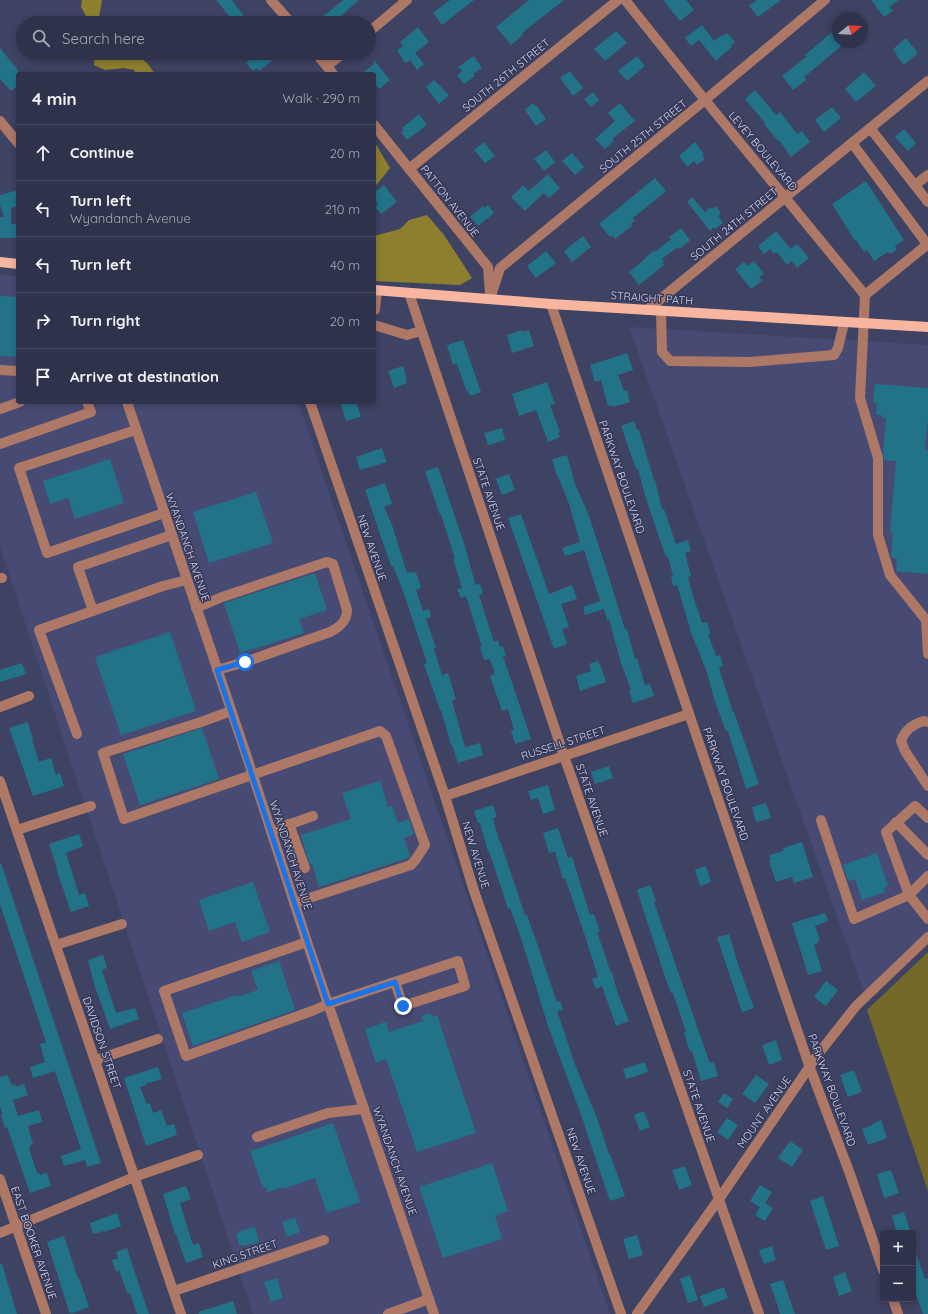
<!DOCTYPE html>
<html lang="en">
<head>
<meta charset="utf-8">
<style>
	:root { --surface:#2e324a; --page:#3a3e54; --text:#f1f3f6; --muted:#a7aab5; --line:#494d62 }
	body { margin:0; font-family:Quicksand,sans-serif; background:var(--page); color:var(--text) }
	.controls { position:absolute; right:12px; bottom:12px; display:grid; overflow:hidden; border-radius:4px; box-shadow:0 2px 6px #0003 }
	.controls button { width:36px; height:36px; display:grid; place-items:center; padding:0; border:0; border-bottom:1px solid var(--line); background:var(--surface); color:var(--text); font:20px sans-serif }
	.compass { position:absolute; left:832px; top:12px; width:36px; height:36px; border-radius:50%; background:var(--surface); box-shadow:0 2px 6px #0003; rotate:72deg }
	.stop { position:absolute; width:12px; height:12px; margin:-9px; border:3px solid #1a73e8; border-radius:50%; background:#fff }
	.stop.end { background:#1a73e8; border-color:#fff; box-shadow:0 1px 4px #0008 }
	.list { margin:0; padding:0; list-style:none }
	h2 { display:flex; justify-content:space-between; align-items:center; height:52px; margin:0; padding:0 16px; font-size:17px }
	h2 small { font-size:13px; font-weight:400; color:var(--muted) }
	.list li { display:grid; grid-template-columns:26px 1fr auto; gap:12px; align-items:center; box-sizing:border-box; height:56px; padding:0 16px; border-top:1px solid var(--line) }
	.list b { display:block; font-size:15px; white-space:nowrap }
	.list p { margin:0; font-size:13px; white-space:nowrap; color:var(--muted) }
	.list em { font-size:13px; font-style:normal; color:var(--muted) }
	.icon { flex:none; width:22px; height:22px; fill:none; stroke:currentColor; stroke-width:2; stroke-linecap:round; stroke-linejoin:round }
	.map { position:relative; flex:none; width:928px; height:1314px; overflow:hidden }
	.search { position:absolute; background:var(--surface); box-shadow:0 2px 6px #0003; left:16px; top:16px; width:360px; height:44px; display:flex; align-items:center; gap:10px; box-sizing:border-box; padding:0 14px; border-radius:22px; color:var(--muted); font-size:15px }
	.panel { position:absolute; background:var(--surface); box-shadow:0 2px 6px #0003; left:16px; top:72px; width:360px; height:332px; border-radius:4px }
	.map>svg:first-child { display:block }
	.built { fill:#474b73 }
	.green { fill:#756929 }
	.forest { fill:#8e7f2e }
	.building { fill:#227388 }
	.lines { fill:none; stroke-linecap:round; stroke-linejoin:round }
	.minor { stroke:#ae7867; stroke-width:10 }
	.major { stroke:#f8b6a0; stroke-width:10 }
	.route { stroke:#1a73e8; stroke-width:5 }
	.labels { text-anchor:middle; stroke-width:3; stroke-linejoin:round; paint-order:stroke }
	.street-label { font-size:11px; fill:#d4d7eb; stroke:#343758 }
</style>
</head>
<body>
<div class="map">
<svg width="928" height="1314" viewBox="0 0 928 1314">
	<rect width="100%" height="100%" fill="#3e4263"/>
	<!-- built -->
	<g class="built">
		<polygon points="0,275 18,276 18,402 298,402 610,1314 253,1314 0,547"/>
		<polygon points="629,327 928,345 928,931 864,993"/>
	</g>
	<!-- green -->
	<polygon class="green" points="928,952 928,1191 867,1010"/>
	<!-- forest -->
	<g class="forest">
		<polygon points="82,0 102,0 98,23 90,23 81,7"/>
		<polygon points="95,53 135,53 148,64 155,74 136,74 134,70 124,68 105,70 94,65"/>
		<polygon points="374,141 390,168 374,188"/>
		<polygon points="427,215 444,235 472,278 460,285 374,281 374,236 400,229 409,220"/>
	</g>
	<!-- building -->
	<g class="building">
		<polygon points="216,0 232,0 244,16 243,17 248,23 223,23 230,17"/>
		<polygon points="343,0 359,0 333,23 313,23 330,11"/>
		<polygon points="450,0 474,0 442,25 433,13"/>
		<polygon points="529,0 564,0 522,33 523,35 511,45 496,27"/>
		<polygon points="663,0 686,0 694,10 680,21"/>
		<polygon points="757,0 781,0 758,17 749,6"/>
		<polygon points="871,0 899,0 889,7 893,11 884,17"/>
		<polygon points="702,25 714,41 722,35 723,36 727,33 735,42 731,46 732,47 716,61 699,40 691,46 685,38"/>
		<polygon points="418,27 429,42 415,53 424,64 417,70 410,60 405,63 397,50 403,46 400,42"/>
		<polygon points="838,27 838,42 846,42 804,77 806,80 793,90 782,76 807,56 805,55"/>
		<polygon points="616,31 627,43 605,61 594,49"/>
		<polygon points="906,38 918,53 904,65 896,55 897,54 893,49"/>
		<polygon points="0,48 18,70 18,85 11,91 0,79"/>
		<polygon points="259,53 281,53 259,71 257,68 253,71 246,63"/>
		<polygon points="474,56 482,68 473,74 475,76 464,84 457,75 462,71 458,67"/>
		<polygon points="637,56 645,66 627,81 618,71"/>
		<polygon points="374,60 390,80 379,89 374,83 374,74 361,74 374,64"/>
		<polygon points="570,71 583,88 573,96 560,78"/>
		<polygon points="864,72 876,86 856,102 845,89"/>
		<polygon points="434,80 449,95 439,104 426,87"/>
		<polygon points="755,90 776,115 780,112 797,134 802,131 810,142 791,157 779,140 778,141 764,124 765,123 745,99"/>
		<polygon points="593,92 599,100 591,107 584,99"/>
		<polygon points="533,103 535,106 536,105 546,119 536,126 525,110"/>
		<polygon points="620,103 635,121 612,139 614,141 605,149 595,139 615,121 608,113"/>
		<polygon points="832,107 841,118 824,132 815,120"/>
		<polygon points="419,114 427,125 407,140 401,132 404,130 402,128"/>
		<polygon points="904,129 916,143 908,151 895,137"/>
		<polygon points="484,142 495,156 485,163 474,150"/>
		<polygon points="695,142 704,154 702,155 705,159 697,165 694,161 687,167 679,156"/>
		<polygon points="546,150 555,162 544,171 534,159"/>
		<polygon points="572,153 584,167 575,175 562,161"/>
		<polygon points="548,174 560,188 549,198 544,193 525,211 511,197 523,185 529,191"/>
		<polygon points="655,178 666,191 633,218 635,220 631,224 632,226 615,239 612,235 610,237 599,224"/>
		<polygon points="866,181 904,240 895,246 897,250 890,254 888,252 874,261 867,250 864,252 856,240 855,241 832,204"/>
		<polygon points="384,185 397,202 381,214 375,207 378,204 374,199 374,193"/>
		<polygon points="18,190 18,206 11,208 11,224 16,224 16,238 0,238 0,217 4,217 0,205 0,195"/>
		<polygon points="692,197 705,212 710,207 712,209 716,206 721,213 718,216 723,223 715,229 714,227 710,231 687,202"/>
		<polygon points="488,205 494,213 478,226 470,217 483,206 484,208"/>
		<polygon points="681,228 690,240 680,249 678,247 662,259 664,262 662,263 664,265 639,285 629,272 645,259 645,258 654,250 655,252 671,239 669,237"/>
		<polygon points="776,231 791,249 797,244 809,258 797,268 792,261 787,265 777,252 774,254 770,249 764,254 758,246"/>
		<polygon points="583,236 591,247 572,262 564,251"/>
		<polygon points="546,251 556,263 536,278 527,266"/>
		<polygon points="754,261 764,274 759,277 762,281 751,289 735,269 744,262 747,266"/>
		<polygon points="0,296 18,297 18,357 0,356"/>
		<polygon points="523,330 524,332 529,330 534,346 512,353 507,335"/>
		<polygon points="463,340 481,392 470,396 467,390 466,390 457,364 453,365 447,345"/>
		<polygon points="627,353 633,370 618,375 624,391 627,390 630,402 613,407 612,405 608,406 601,380 595,382 590,365"/>
		<polygon points="403,366 407,379 405,380 407,383 394,388 388,371"/>
		<polygon points="547,382 555,404 550,405 560,432 558,433 560,437 548,442 536,410 519,416 512,394"/>
		<polygon points="875,384 928,388 928,420 925,450 928,450 928,574 896,571 897,558 892,558 891,556 893,533 890,533 896,461 884,460 883,453 886,418 882,418 882,415 876,415 877,403 873,403"/>
		<polygon points="340,402 356,402 361,417 346,421"/>
		<polygon points="634,421 637,430 639,430 654,480 655,480 662,509 664,509 676,544 688,540 691,551 685,553 691,576 688,577 693,596 702,623 707,622 710,631 709,631 710,634 708,634 716,656 720,655 723,666 719,668 733,712 734,712 759,784 746,789 728,731 726,731 715,702 707,672 689,628 690,628 677,585 673,586 671,577 673,576 668,557 666,557 646,499 638,469 636,469 621,426"/>
		<polygon points="502,428 505,440 488,445 484,433"/>
		<polygon points="382,448 387,462 360,470 356,457"/>
		<polygon points="567,455 575,484 588,513 607,571 625,629 627,629 635,659 637,658 645,685 650,684 654,696 633,703 629,691 631,690 621,663 609,619 607,620 604,609 585,615 583,607 600,601 584,550 565,556 562,548 580,542 569,504 558,476 557,476 552,459"/>
		<polygon points="110,459 124,503 75,519 68,498 50,504 43,481"/>
		<polygon points="438,467 465,546 475,583 476,585 480,584 483,593 479,595 494,642 498,640 500,647 503,646 506,656 503,656 531,739 515,744 511,731 514,730 508,709 502,711 490,676 495,674 490,659 484,660 480,647 482,647 466,596 461,598 457,589 462,588 453,559 455,559 441,514 440,515 425,471"/>
		<polygon points="509,474 515,490 502,495 496,479"/>
		<polygon points="385,483 392,504 384,507 392,525 407,573 411,571 411,573 416,572 421,588 416,590 423,611 429,609 431,617 426,619 436,648 434,649 442,675 448,673 456,699 452,701 465,747 480,743 483,755 458,763 452,745 451,745 441,710 440,710 424,664 427,663 404,594 393,566 391,566 365,490"/>
		<polygon points="256,492 273,543 209,563 193,512"/>
		<polygon points="521,514 549,594 572,585 577,599 561,604 569,627 562,629 567,644 554,649 508,518"/>
		<polygon points="315,573 327,610 299,619 304,633 240,653 224,603"/>
		<polygon points="170,632 196,711 121,735 95,657"/>
		<polygon points="598,661 599,664 600,664 606,682 580,691 576,676 591,671 589,664"/>
		<polygon points="22,663 26,674 0,682 0,670"/>
		<polygon points="28,722 33,740 32,740 39,762 51,758 56,775 60,773 64,786 33,796 9,728"/>
		<polygon points="202,728 219,779 140,805 123,754"/>
		<polygon points="609,766 613,778 595,784 591,772"/>
		<polygon points="380,781 388,807 392,806 398,823 409,819 414,834 404,838 410,856 408,858 319,887 312,864 310,864 307,856 301,835 351,819 342,793"/>
		<polygon points="548,785 555,810 543,814 538,798 531,800 528,791"/>
		<polygon points="766,803 771,818 756,822 752,807"/>
		<polygon points="493,805 497,817 493,818 499,841 500,841 525,915 527,915 532,929 557,1002 560,1001 563,1010 557,1011 564,1031 574,1062 597,1118 609,1154 610,1154 625,1196 610,1201 580,1112 548,1026 522,941 510,908 508,909 489,851 488,852 480,823 478,823 474,811"/>
		<polygon points="558,828 568,858 572,857 590,915 594,914 600,932 597,932 611,973 612,972 617,991 629,1021 616,1026 602,986 596,989 592,979 598,977 585,936 565,878 563,879 555,852 549,853 543,833"/>
		<polygon points="79,834 83,846 66,853 79,895 85,893 89,906 71,912 56,868 57,868 49,844"/>
		<polygon points="802,842 813,877 794,883 792,877 776,882 769,861 771,860 769,855 784,851 783,848"/>
		<polygon points="877,853 888,886 884,887 885,892 862,900 855,879 848,881 843,865"/>
		<polygon points="1,863 101,1163 87,1167 85,1160 64,1166 61,1156 81,1149 55,1071 33,1078 30,1067 45,1062 40,1044 46,1042 0,904 0,864"/>
		<polygon points="706,866 711,882 700,886 695,870"/>
		<polygon points="253,882 270,932 242,942 235,922 209,931 199,900"/>
		<polygon points="650,885 656,901 654,902 708,1058 710,1063 714,1062 718,1076 701,1081 692,1051 690,1052 684,1033 686,1032 673,993 671,993 665,977 637,890"/>
		<polygon points="825,913 828,921 815,926 820,940 818,941 818,943 814,945 822,971 808,975 792,923"/>
		<polygon points="729,934 738,964 754,1008 742,1012 717,937"/>
		<polygon points="103,955 107,968 102,970 116,1013 135,1008 139,1019 110,1029 94,984 88,960"/>
		<polygon points="279,961 295,1010 193,1046 182,1013 236,995 237,997 258,990 251,971"/>
		<polygon points="826,981 838,990 826,1006 814,997"/>
		<polygon points="431,1013 432,1017 437,1015 476,1133 417,1152 386,1059 376,1063 365,1029 386,1022 389,1032 423,1021 421,1016"/>
		<polygon points="776,1040 782,1060 769,1065 762,1045"/>
		<polygon points="645,1062 648,1072 626,1079 623,1069"/>
		<polygon points="158,1067 162,1079 146,1084 146,1085 140,1087 147,1104 150,1103 153,1113 161,1110 167,1126 174,1124 177,1135 146,1146 124,1078"/>
		<polygon points="854,1070 862,1092 848,1097 840,1075"/>
		<polygon points="7,1075 12,1085 15,1084 16,1087 24,1084 28,1095 13,1100 18,1116 39,1110 42,1122 28,1126 33,1144 30,1145 30,1147 29,1148 37,1173 39,1173 40,1175 47,1173 51,1186 30,1193 7,1127 5,1128 1,1115 3,1114 0,1107 0,1077"/>
		<polygon points="756,1075 769,1084 755,1103 742,1094"/>
		<polygon points="724,1093 733,1099 727,1108 718,1102"/>
		<polygon points="644,1111 650,1127 640,1131 634,1115"/>
		<polygon points="727,1118 738,1125 728,1140 717,1132"/>
		<polygon points="881,1120 887,1138 868,1145 862,1129 873,1125 872,1124"/>
		<polygon points="333,1123 360,1202 327,1213 315,1178 283,1189 283,1187 268,1192 266,1187 263,1188 250,1151"/>
		<polygon points="790,1141 803,1150 792,1167 778,1158"/>
		<polygon points="492,1163 508,1211 495,1216 502,1239 443,1258 419,1187"/>
		<polygon points="685,1166 692,1185 679,1190 672,1170"/>
		<polygon points="891,1170 899,1193 884,1198 877,1174"/>
		<polygon points="760,1185 772,1192 765,1203 773,1208 765,1221 755,1215 760,1207 750,1201"/>
		<polygon points="186,1186 191,1199 180,1203 193,1245 199,1243 203,1257 186,1263 176,1234 175,1234 163,1194"/>
		<polygon points="823,1196 839,1246 826,1250 810,1201"/>
		<polygon points="904,1212 910,1231 897,1233 892,1216"/>
		<polygon points="117,1213 121,1226 104,1232 104,1231 93,1234 90,1223"/>
		<polygon points="295,1218 300,1232 287,1237 282,1222"/>
		<polygon points="255,1227 259,1242 243,1246 242,1245 239,1245 236,1234 239,1233 239,1231"/>
		<polygon points="637,1235 643,1255 629,1259 623,1239"/>
		<polygon points="64,1236 78,1279 79,1278 89,1307 70,1314 47,1242"/>
		<polygon points="772,1246 776,1260 764,1264 759,1250"/>
		<polygon points="127,1248 138,1282 149,1314 137,1314 130,1293 128,1294 125,1287 119,1270 116,1272 112,1260 118,1258 116,1252"/>
		<polygon points="913,1250 915,1250 925,1279 928,1278 928,1314 923,1314 913,1285"/>
		<polygon points="0,1264 2,1264 17,1314 0,1314"/>
		<polygon points="845,1272 852,1291 839,1296 833,1277"/>
		<polygon points="690,1275 698,1300 688,1303 680,1279"/>
		<polygon points="277,1278 283,1298 271,1302 264,1282"/>
		<polygon points="783,1280 791,1303 795,1314 780,1314 775,1298 770,1284"/>
		<polygon points="724,1287 728,1298 704,1307 700,1296"/>
		<polygon points="233,1301 237,1314 199,1314 198,1312"/>
	</g>
	<g class="lines">
		<!-- minor -->
		<g class="minor">
			<polyline points="271,0 291,23"/>
			<polyline points="625,0 705,100 865,295 860,398 878,458 878,535 890,575 926,620 928,654"/>
			<polyline points="369,32 407,0"/>
			<polyline points="316,53 333,74"/>
			<polyline points="327,66 343,53"/>
			<polyline points="0,121 18,143"/>
			<polyline points="374,125 488,267 490,293"/>
			<polyline points="870,128 928,202"/>
			<polyline points="852,143 927,244"/>
			<polyline points="409,169 618,0"/>
			<polyline points="915,185 928,175"/>
			<polyline points="409,293 564,756 759,1314"/>
			<polyline points="865,295 928,244"/>
			<polyline points="490,299 500,268 705,100 825,0"/>
			<polyline points="551,304 705,761 810,1068 850,1174 883,1270"/>
			<polyline points="375,310 377,290"/>
			<polyline points="647,310 928,81"/>
			<polyline points="661,311 662,352 670,361 750,362 834,355 838,348 844,323"/>
			<polyline points="374,325 407,335 421,331"/>
			<polyline points="0,370 18,371"/>
			<polyline points="127,402 247,757 307,942 434,1314"/>
			<polyline points="310,402 445,796 474,891 621,1314"/>
			<polyline points="0,409 20,402"/>
			<polyline points="136,430 19,468 47,553 164,513"/>
			<polyline points="0,444 91,412 87,402"/>
			<polyline points="0,578 2,578"/>
			<path d="M196 608 222 597 327 562 333 564 347 610C347 621 340 627 330 632L245 662 217 670"/>
			<polyline points="93,611 78,567 172,535"/>
			<polyline points="0,707 29,696"/>
			<polyline points="231,711 201,722 103,753 124,819 380,731 386,736 425,845 416,859 411,865 294,903"/>
			<path d="M928 722 924 721C912 724 905 730 901 741L905 751 928 786"/>
			<polyline points="77,734 39,630 163,586 187,580"/>
			<polyline points="0,781 181,1314"/>
			<polyline points="445,796 689,714"/>
			<polyline points="928,818 915,806 886,832 909,895 928,876"/>
			<polyline points="821,820 854,919 909,895 928,919"/>
			<polyline points="896,822 928,855"/>
			<polyline points="289,824 305,868"/>
			<polyline points="17,830 91,806"/>
			<polyline points="271,831 313,816"/>
			<polyline points="307,942 164,991 186,1056 312,1011 328,1004 458,961 465,986 403,1006 395,982"/>
			<polyline points="56,945 122,924"/>
			<polyline points="96,1060 158,1039"/>
			<polyline points="257,1137 328,1113 364,1109"/>
			<polyline points="0,1179 46,1314"/>
			<polyline points="0,1233 134,1177 198,1155"/>
			<polyline points="174,1291 324,1240"/>
			<polyline points="893,1299 898,1314"/>
			<polyline points="388,1314 429,1299"/>
			<polyline points="637,1314 719,1199 819,1053 856,1006 928,937"/>
		</g>
		<!-- major -->
		<g class="major">
			<polyline points="0,262 18,264"/>
			<polyline points="374,290 551,304 928,327"/>
		</g>
	</g>
	<g class="lines">
		<!-- route -->
		<polyline class="route" points="245,662 217,670 328,1004 395,982 403,1006"/>
	</g>
	<g class="labels">
		<!-- street labels -->
		<g class="street-label">
			<text transform="translate(506 75) rotate(-39)" y="4">SOUTH 26TH STREET</text>
			<text transform="translate(643 136) rotate(-39)" y="4">SOUTH 25TH STREET</text>
			<text transform="translate(763 151) rotate(50)" y="4">LEVEY BOULEVARD</text>
			<text transform="translate(450 201) rotate(52)" y="4">PATTON AVENUE</text>
			<text transform="translate(734 224) rotate(-39)" y="4">SOUTH 24TH STREET</text>
			<text transform="translate(652 298) rotate(4)" y="4">STRAIGHT PATH</text>
			<text transform="translate(622 477) rotate(71)" y="4">PARKWAY BOULEVARD</text>
			<text transform="translate(489 494) rotate(71)" y="4">STATE AVENUE</text>
			<text transform="translate(188 547) rotate(71)" y="4">WYANDANCH AVENUE</text>
			<text transform="translate(372 548) rotate(71)" y="4">NEW AVENUE</text>
			<text transform="translate(563 743) rotate(-18)" y="4">RUSSELL STREET</text>
			<text transform="translate(726 784) rotate(71)" y="4">PARKWAY BOULEVARD</text>
			<text transform="translate(592 800) rotate(71)" y="4">STATE AVENUE</text>
			<text transform="translate(291 855) rotate(72)" y="4">WYANDANCH AVENUE</text>
			<text transform="translate(476 855) rotate(73)" y="4">NEW AVENUE</text>
			<text transform="translate(102 1043) rotate(71)" y="4">DAVIDSON STREET</text>
			<text transform="translate(832 1090) rotate(70)" y="4">PARKWAY BOULEVARD</text>
			<text transform="translate(699 1106) rotate(71)" y="4">STATE AVENUE</text>
			<text transform="translate(764 1112) rotate(-55)" y="4">MOUNT AVENUE</text>
			<text transform="translate(395 1161) rotate(71)" y="4">WYANDANCH AVENUE</text>
			<text transform="translate(581 1161) rotate(71)" y="4">NEW AVENUE</text>
			<text transform="translate(34 1243) rotate(71)" y="4">EAST BOOKER AVENUE</text>
			<text transform="translate(245 1254) rotate(-19)" y="4">KING STREET</text>
		</g>
	</g>
</svg>
<div class="controls">
<button>+</button>
<button>−</button>
</div>
<svg class="compass" viewBox="-18 -18 36 36"><path d="M0-13l5 13h-10z" fill="#e53935"/><path d="M0 13l5-13h-10z" fill="#a7aab5"/></svg>
<div class="stop" style="left:245px;top:662px"></div>
<div class="stop end" style="left:403px;top:1006px"></div>
<div class="search"><svg class="icon" aria-label="search" viewBox="0 0 24 24"><circle cx="10" cy="10" r="6"/><path d="M15 15l6 6"/></svg>Search here</div>
<section class="panel">
<h2>4 min<small>Walk · 290 m</small></h2>
<ul class="list">
<li><svg class="icon" aria-label="ahead" viewBox="0 0 24 24"><path d="M12 20V5M6 11l6-6 6 6"/></svg><div><b>Continue</b></div><em>20 m</em></li>
<li><svg class="icon" aria-label="left" viewBox="0 0 24 24"><path d="M17 20v-9H6M10 6l-5 5 5 5"/></svg><div><b>Turn left</b><p>Wyandanch Avenue</p></div><em>210 m</em></li>
<li><svg class="icon" aria-label="left" viewBox="0 0 24 24"><path d="M17 20v-9H6M10 6l-5 5 5 5"/></svg><div><b>Turn left</b></div><em>40 m</em></li>
<li><svg class="icon" aria-label="right" viewBox="0 0 24 24"><path d="M7 20v-9h11M14 6l5 5-5 5"/></svg><div><b>Turn right</b></div><em>20 m</em></li>
<li><svg class="icon" aria-label="arrive" viewBox="0 0 24 24"><path d="M6 21V4h12l-3 4 3 4H6"/></svg><div><b>Arrive at destination</b></div></li>
</ul>
</section>
</div>
</body>
</html>
